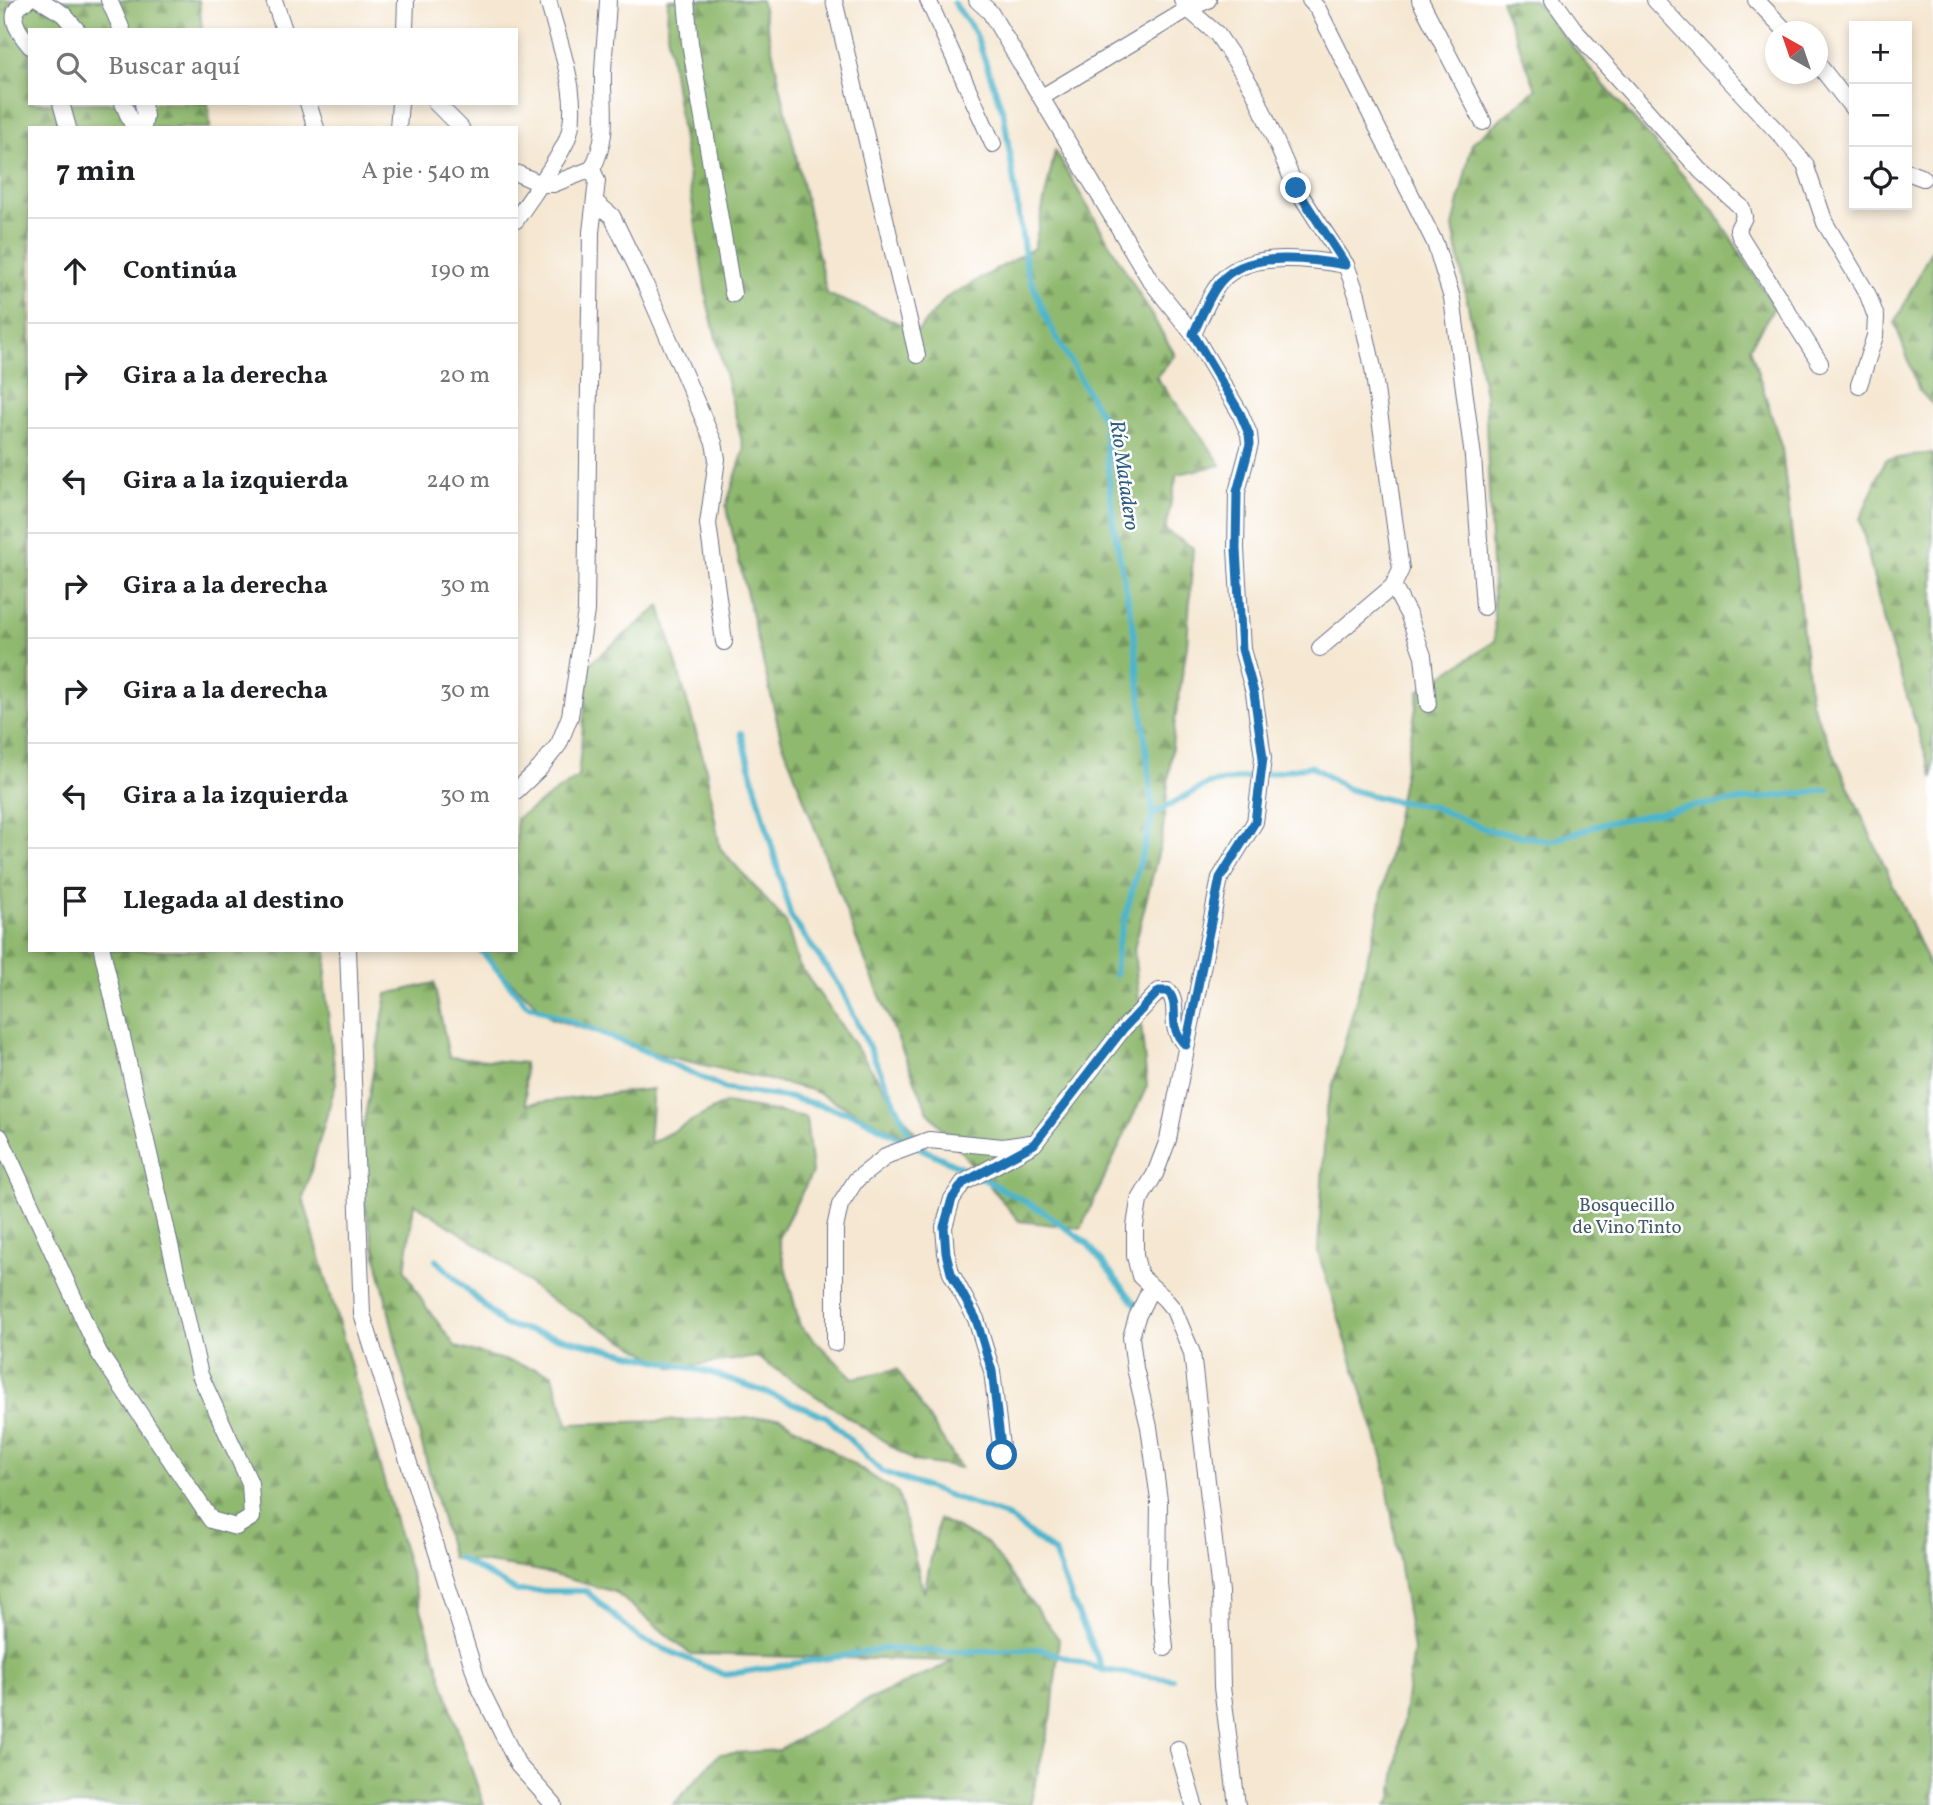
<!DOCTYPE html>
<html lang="es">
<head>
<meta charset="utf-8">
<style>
	:root { --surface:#fff; --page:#f2f2f2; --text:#202124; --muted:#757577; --line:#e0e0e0 }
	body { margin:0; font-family:Vollkorn,serif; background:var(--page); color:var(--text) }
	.controls { position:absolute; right:21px; top:21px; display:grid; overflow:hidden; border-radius:0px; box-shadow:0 4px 10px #0003 }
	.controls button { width:63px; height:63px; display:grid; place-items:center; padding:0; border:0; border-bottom:2px solid var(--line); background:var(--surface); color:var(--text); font:35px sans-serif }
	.compass { position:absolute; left:1765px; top:21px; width:63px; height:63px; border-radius:50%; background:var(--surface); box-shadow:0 4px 10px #0003; rotate:320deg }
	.stop { position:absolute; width:21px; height:21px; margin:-16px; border:5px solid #1f6fb2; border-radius:50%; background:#fff }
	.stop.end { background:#1f6fb2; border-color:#fff; box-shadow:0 2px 7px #0008 }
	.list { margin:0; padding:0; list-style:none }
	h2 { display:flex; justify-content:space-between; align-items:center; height:91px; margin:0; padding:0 28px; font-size:30px }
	h2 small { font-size:23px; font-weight:400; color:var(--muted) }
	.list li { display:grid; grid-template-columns:46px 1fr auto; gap:21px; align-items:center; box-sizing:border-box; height:105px; padding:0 28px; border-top:2px solid var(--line) }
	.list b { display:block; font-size:26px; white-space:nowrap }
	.list em { font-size:23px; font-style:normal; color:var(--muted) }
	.icon { flex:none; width:38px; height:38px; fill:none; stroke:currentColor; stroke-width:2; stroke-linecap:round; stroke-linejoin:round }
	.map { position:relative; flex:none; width:1933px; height:1805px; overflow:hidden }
	.search { position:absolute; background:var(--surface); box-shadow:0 4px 10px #0003; left:28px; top:28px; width:490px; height:77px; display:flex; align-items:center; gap:18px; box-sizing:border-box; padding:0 24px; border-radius:0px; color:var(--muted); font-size:26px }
	.panel { position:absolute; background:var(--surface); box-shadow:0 4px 10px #0003; left:28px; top:126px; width:490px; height:826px; border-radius:0px }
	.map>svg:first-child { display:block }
	.forest { fill:url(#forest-firs); stroke:#567467; stroke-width:2 }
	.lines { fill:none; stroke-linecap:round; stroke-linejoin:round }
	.stream { stroke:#4db5cc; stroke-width:6 }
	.minor-casing { stroke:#676f86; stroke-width:18 }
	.minor { stroke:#fff; stroke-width:16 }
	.route { stroke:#1f6fb2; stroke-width:9 }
	.labels { text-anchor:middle; stroke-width:5; stroke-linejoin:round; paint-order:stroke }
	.park-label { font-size:19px; fill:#425a67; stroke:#fff }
	.water-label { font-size:21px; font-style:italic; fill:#2c5e84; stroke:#fff }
</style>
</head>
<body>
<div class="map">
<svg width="1933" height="1805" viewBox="0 0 1933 1805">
	<defs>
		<pattern id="forest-firs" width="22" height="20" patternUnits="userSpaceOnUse" patternTransform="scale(1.75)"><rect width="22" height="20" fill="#90b970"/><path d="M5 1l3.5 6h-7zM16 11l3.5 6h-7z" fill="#75975f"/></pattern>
	</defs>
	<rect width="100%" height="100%" fill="#fff"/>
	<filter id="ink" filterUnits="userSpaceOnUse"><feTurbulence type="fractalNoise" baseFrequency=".0143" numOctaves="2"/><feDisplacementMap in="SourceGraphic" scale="14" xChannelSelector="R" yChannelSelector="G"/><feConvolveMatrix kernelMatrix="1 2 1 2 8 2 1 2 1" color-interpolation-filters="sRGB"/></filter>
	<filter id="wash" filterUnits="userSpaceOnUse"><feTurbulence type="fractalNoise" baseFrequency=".00686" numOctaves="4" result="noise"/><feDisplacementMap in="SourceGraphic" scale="28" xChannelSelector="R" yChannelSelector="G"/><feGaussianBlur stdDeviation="1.57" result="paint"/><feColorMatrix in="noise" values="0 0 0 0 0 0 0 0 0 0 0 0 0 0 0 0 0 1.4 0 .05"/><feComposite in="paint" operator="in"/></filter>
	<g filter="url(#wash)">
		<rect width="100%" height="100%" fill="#f5e7d1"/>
		<!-- forest -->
		<g class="forest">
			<polygon points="0,0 199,0 202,30 30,30 30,103 208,103 210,128 30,128 30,950 327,950 325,986 336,1083 303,1198 416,1593 461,1740 484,1805 0,1805"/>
			<polygon points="668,0 761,0 827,294 918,331 946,298 1034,248 1055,151 1175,355 1156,377 1207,444 1221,465 1177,474 1165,530 1193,548 1187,646 1175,720 1162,838 1134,949 1147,1086 1081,1228 1019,1221 928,1112 856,938 781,738 726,506 744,450 707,301 667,32"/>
			<polygon points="1501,0 1534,0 1604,85 1714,211 1774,307 1750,347 1782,449 1811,703 1933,974 1933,1805 1387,1805 1392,1798 1413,1650 1383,1459 1318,1252 1326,1111 1377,922 1419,691 1495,641 1485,394 1453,227 1472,143 1536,89"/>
			<polygon points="1933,246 1933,405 1919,390 1895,323"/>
			<polygon points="1933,453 1933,778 1885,627 1860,519 1885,460"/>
			<polygon points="660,606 705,764 720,848 786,922 798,963 925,1147 812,1090 661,1055 551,1018 477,950 516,950 516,819 578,777 589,664"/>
			<polygon points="434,983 449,1057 524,1063 526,1104 653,1089 649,1144 725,1103 806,1117 812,1173 778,1238 800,1326 853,1378 897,1369 961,1468 914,1461 757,1357 673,1368 544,1296 494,1255 414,1203 405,1270 424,1304 456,1347 552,1373 568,1424 780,1417 898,1493 924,1593 939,1519 987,1543 1059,1639 1052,1714 1030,1805 673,1805 719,1754 779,1750 862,1703 954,1661 690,1654 615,1592 536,1570 452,1558 401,1365 356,1167 387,994"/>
		</g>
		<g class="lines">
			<!-- stream -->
			<g class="stream">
				<polyline points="954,3 975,32 1004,115 1027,270 1049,324 1104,421 1113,522 1133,625 1153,814 1118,943 1115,975"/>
				<polyline points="741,733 791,917 841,988 914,1143"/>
				<polyline points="1153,814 1208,784 1311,766 1348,789 1389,800 1431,806 1488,830 1551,841 1605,823 1695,806 1828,790"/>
				<polyline points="481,950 526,1004 636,1047 726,1089 792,1098 857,1115 910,1143"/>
				<polyline points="920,1148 965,1169 1041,1210 1087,1243 1138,1307"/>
				<polyline points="436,1260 504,1325 708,1372 765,1392 827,1417 881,1471 1006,1516 1054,1552 1072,1600 1103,1670"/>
				<polyline points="458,1558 517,1591 586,1591 639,1638 725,1675 885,1649 956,1652 1041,1649 1103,1670 1172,1679"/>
			</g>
		</g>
	</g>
	<g filter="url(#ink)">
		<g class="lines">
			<defs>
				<g id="minor">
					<path d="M28 0C4 13 17 30 30 46"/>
					<polyline points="40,0 63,14 77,30"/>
					<polyline points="109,0 122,30"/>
					<polyline points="274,0 284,30"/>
					<polyline points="686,0 690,43 733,294"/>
					<polyline points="834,0 917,355"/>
					<polyline points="928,0 993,144"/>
					<polyline points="977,0 990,12 1150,280 1193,334 1240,413 1249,434 1250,444 1237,492 1236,549 1242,649 1254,693 1263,758 1258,800 1255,822 1220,878 1168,1140 1155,1174 1139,1201 1135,1226 1135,1256 1140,1276 1164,1298 1174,1310 1192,1353 1220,1592 1222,1687 1237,1805"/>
					<polyline points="1182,0 1188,9 1217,34 1236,62 1254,91 1296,188 1346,265 1357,295 1373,368 1401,569 1393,586 1320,648"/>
					<polyline points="1310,0 1318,9 1435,243 1452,298 1473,457 1484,607"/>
					<polyline points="1420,0 1483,122"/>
					<polyline points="1553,0 1577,33 1701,171 1742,208 1744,217 1738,229 1740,236 1820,363"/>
					<polyline points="1655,0 1783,138 1805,164 1825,223 1868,295 1876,317 1875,336 1859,385"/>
					<polyline points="1756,0 1787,32"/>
					<polyline points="405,30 406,0"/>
					<polyline points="1818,64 1854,110"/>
					<polyline points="1042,97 1188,9 1208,0"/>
					<polyline points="61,103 68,128"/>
					<polyline points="123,103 134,128"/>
					<polyline points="143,103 145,116 143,128"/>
					<polyline points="308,103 316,128"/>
					<polyline points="436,103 461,128"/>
					<polyline points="398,128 400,103"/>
					<polyline points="1907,172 1923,178"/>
					<path d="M516 173 542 184H553L592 169C610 135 602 109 603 72 604 48 607 24 608 0"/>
					<polyline points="595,202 612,216 645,284 714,443 717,459 708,524 724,642"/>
					<path d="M516 220C533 194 552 170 566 142 584 103 558 41 548 0"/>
					<path d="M1193 334C1202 316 1211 290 1225 277 1254 251 1311 259 1346 265"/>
					<polyline points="1393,586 1409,616 1423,656 1428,704"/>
					<polyline points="516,791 540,768 559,744 570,716 586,611 591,232 597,181 592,169"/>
					<polyline points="348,950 362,1314 479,1686 518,1765 554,1805"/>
					<polyline points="0,1137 99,1353 211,1520 236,1527 252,1517 250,1483 200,1375 102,950"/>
					<polyline points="1151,1288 1137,1317 1131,1337 1135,1368 1149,1427 1159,1500 1158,1582 1165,1648"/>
					<polyline points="835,1343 835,1228 840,1205 856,1180 888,1155 929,1140 1003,1147 1030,1143"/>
					<path d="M1002 1455 992 1371 976 1319 951 1273 946 1253 944 1227 952 1199 963 1183 1034 1144 1123 1029 1159 991H1168C1182 1008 1165 1027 1186 1045"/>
					<polyline points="1178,1749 1194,1805"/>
				</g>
			</defs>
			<!-- minor casing -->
			<use href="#minor" class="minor-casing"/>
			<!-- minor -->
			<use href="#minor" class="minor"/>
		</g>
	</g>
	<g class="lines" filter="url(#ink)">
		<!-- route -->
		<path class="route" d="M1002 1455 992 1371 976 1319 951 1273 946 1253 944 1227 952 1199 963 1183 1034 1144 1123 1029 1159 991H1168C1182 1008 1165 1027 1186 1045L1220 878 1255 822 1263 758 1254 693 1242 649 1236 549 1237 492 1250 444 1249 434 1240 413 1193 334C1202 316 1211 290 1225 277 1254 251 1311 259 1346 265L1296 188"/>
	</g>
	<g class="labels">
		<!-- park labels -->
		<g class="park-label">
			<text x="1627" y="1211">Bosquecillo<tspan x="1627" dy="22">de Vino Tinto</tspan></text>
		</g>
		<!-- water labels -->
		<g class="water-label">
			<text transform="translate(1125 475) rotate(82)" y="7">Río Matadero</text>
		</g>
	</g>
</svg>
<div class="controls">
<button>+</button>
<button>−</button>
<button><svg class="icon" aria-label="locate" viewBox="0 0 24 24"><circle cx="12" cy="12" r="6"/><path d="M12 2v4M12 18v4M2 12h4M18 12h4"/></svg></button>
</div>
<svg class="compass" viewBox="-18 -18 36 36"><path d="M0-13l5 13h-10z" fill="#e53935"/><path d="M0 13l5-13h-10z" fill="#757577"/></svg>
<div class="stop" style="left:1002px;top:1455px"></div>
<div class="stop end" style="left:1296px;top:188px"></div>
<div class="search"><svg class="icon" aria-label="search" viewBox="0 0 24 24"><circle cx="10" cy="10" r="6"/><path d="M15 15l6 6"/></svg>Buscar aquí</div>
<section class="panel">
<h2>7 min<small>A pie · 540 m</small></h2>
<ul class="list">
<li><svg class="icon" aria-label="ahead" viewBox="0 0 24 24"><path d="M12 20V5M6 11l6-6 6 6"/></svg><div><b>Continúa</b></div><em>190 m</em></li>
<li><svg class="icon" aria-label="right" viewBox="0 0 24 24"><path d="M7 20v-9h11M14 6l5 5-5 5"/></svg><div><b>Gira a la derecha</b></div><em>20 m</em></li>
<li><svg class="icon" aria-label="left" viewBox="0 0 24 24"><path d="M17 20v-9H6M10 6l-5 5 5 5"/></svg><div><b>Gira a la izquierda</b></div><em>240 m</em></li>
<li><svg class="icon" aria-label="right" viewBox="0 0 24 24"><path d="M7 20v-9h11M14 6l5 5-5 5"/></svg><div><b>Gira a la derecha</b></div><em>30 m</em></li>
<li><svg class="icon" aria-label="right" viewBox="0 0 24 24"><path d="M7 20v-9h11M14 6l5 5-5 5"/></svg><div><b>Gira a la derecha</b></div><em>30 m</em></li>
<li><svg class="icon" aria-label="left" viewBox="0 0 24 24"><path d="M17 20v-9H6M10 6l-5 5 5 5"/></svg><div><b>Gira a la izquierda</b></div><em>30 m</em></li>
<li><svg class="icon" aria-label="arrive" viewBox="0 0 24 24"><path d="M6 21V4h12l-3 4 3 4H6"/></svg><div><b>Llegada al destino</b></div></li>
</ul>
</section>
</div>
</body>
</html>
